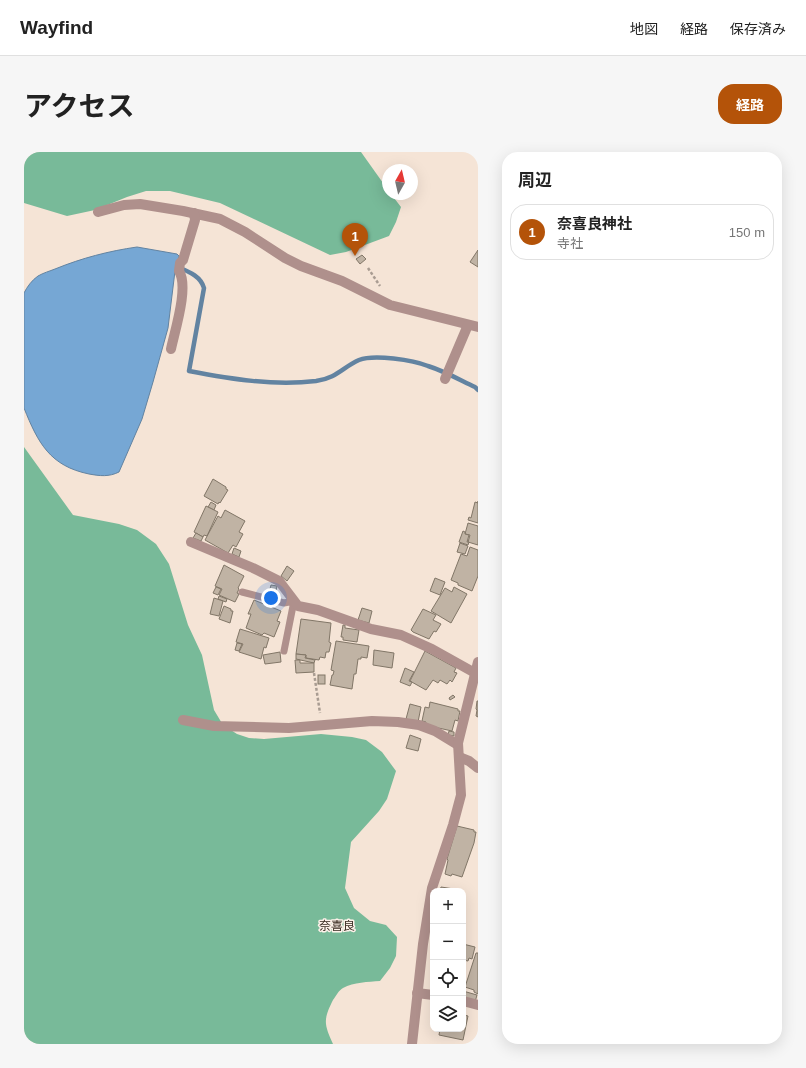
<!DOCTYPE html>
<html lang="ja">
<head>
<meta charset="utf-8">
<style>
	:root { --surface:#fff; --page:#f6f6f6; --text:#222; --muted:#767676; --line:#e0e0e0; --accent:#b45309 }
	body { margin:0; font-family:Helvetica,"Noto Sans JP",sans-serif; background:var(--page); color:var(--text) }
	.controls { position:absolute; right:12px; bottom:12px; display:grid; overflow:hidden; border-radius:8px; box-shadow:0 4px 16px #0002 }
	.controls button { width:36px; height:36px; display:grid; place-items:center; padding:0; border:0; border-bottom:1px solid var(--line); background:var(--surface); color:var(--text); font:20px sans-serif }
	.compass { position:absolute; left:358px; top:12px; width:36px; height:36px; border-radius:50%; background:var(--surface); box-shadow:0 4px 16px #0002; rotate:8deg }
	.you { position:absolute; left:247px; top:446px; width:14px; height:14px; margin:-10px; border:3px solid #fff; border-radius:50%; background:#1a73e8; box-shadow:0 0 0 6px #1a73e833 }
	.badge { display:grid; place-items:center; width:26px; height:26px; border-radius:50%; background:var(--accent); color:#fff; font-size:13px; font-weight:700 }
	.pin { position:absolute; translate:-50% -33px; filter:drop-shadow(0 1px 2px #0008) }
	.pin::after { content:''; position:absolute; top:21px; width:14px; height:12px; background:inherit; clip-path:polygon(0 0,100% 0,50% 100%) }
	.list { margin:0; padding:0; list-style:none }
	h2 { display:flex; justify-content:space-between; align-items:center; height:52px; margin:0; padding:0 16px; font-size:17px }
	h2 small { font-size:13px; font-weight:400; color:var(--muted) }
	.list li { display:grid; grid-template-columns:26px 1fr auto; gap:12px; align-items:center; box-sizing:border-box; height:56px; margin:0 8px 8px; padding:0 8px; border:1px solid var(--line); border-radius:16px }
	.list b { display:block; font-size:15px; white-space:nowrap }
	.list p { margin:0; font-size:13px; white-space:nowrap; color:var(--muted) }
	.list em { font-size:13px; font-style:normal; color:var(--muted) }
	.icon { flex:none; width:22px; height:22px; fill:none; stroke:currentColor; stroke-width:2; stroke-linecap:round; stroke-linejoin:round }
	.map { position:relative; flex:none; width:454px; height:892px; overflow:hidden; border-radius:16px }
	header { display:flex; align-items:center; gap:24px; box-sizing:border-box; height:56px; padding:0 20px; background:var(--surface); border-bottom:1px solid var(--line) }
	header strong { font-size:19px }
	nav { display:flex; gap:22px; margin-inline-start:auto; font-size:14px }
	.intro { display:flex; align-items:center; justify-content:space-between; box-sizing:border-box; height:96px; padding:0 24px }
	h1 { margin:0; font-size:28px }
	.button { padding:10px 18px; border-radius:16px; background:var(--accent); color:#fff; font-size:14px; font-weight:700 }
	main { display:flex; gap:24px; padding:0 24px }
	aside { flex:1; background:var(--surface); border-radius:16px; box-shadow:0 4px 16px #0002 }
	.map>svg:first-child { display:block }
	.forest { fill:#78ba99 }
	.water { fill:#76a7d4; stroke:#6283a1 }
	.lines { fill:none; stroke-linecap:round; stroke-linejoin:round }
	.stream { stroke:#6283a1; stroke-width:4.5 }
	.building { fill:#c0b3a4; stroke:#817667 }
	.path { stroke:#a99c92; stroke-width:2.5; stroke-dasharray:3 2; stroke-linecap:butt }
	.service { stroke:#af908c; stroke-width:7 }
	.minor { stroke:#af908c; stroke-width:10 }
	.labels { text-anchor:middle; stroke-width:3; stroke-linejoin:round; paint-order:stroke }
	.quarter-label { font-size:12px; fill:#35281e; stroke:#fdf2ea }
</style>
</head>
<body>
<header>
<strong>Wayfind</strong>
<nav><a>地図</a><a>経路</a><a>保存済み</a></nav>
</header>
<div class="intro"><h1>アクセス</h1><a class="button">経路</a></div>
<main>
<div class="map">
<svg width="454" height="892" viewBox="0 0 454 892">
	<rect width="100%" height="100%" fill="#f5e4d6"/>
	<!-- forest -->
	<g class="forest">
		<polygon points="0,0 337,0 364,38 364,42 367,42 377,55 372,70 365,84 322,100 306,103 196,51 146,39 122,39 103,45 71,58 43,64 0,51"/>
		<path d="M0 295 49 363 95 372 113 378 132 392 145 412 164 473 178 503 190 558 199 573 213 582 225 586 240 587 297 582 328 585 342 588 358 600 372 619 363 647 355 659 327 690 321 736 330 756 346 769 362 773 373 785 372 804 366 816 356 829C344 830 330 830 319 836 315 838 312 844 309 848 299 868 300 872 309 892H0Z"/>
	</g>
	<!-- water -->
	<path class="water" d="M113 95 153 102 155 104 154 110 151 119 144 176 129 230 118 267 95 320C85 325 76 324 65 322 26 314 14 291 0 256V141C3 135 8 128 14 124 19 121 26 119 31 117 58 106 85 99 113 95Z"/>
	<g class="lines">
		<!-- stream -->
		<path class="stream" d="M156 116C166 120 177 125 180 136L165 219C207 227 249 234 292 229 313 226 319 215 335 208 350 202 389 208 404 214 420 219 436 228 451 235L454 238"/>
	</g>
	<!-- building -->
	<g class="building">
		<polygon points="454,98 454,115 446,110"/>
		<polygon points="338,103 342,107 336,112 332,107"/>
		<polygon points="189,327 202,335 202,337 204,338 196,351 195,350 194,352 180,344"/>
		<polygon points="454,349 454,371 444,368 445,365 447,366 451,350 454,351"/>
		<polygon points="187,350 192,353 190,358 184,355"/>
		<polygon points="182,354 194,360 183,384 180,383 179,385 170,380"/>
		<polygon points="201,358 221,369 215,380 219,382 212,395 209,393 204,401 181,388 194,364 197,366"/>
		<polygon points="444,371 454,374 454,393 444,390 446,383 441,382"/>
		<polygon points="439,379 441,380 441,382 445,383 443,390 445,390 444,393 435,390"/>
		<polygon points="172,381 179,385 177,389 169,386"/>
		<polygon points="436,391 444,394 441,402 433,400"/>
		<polygon points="446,395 454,398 454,424 448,439 434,433 434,431 427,428 437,402 443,404"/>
		<polygon points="210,396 217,399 215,405 208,402"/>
		<polygon points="200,413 220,424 214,436 215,437 213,441 215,442 211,450 195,443 198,437 191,434"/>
		<polygon points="263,414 270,419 263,429 257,424"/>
		<polygon points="411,426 421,430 416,443 406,439"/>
		<polygon points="247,433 253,434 251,443 245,441"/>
		<polygon points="192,435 197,437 194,443 189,441"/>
		<polygon points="430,435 443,442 427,471 407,459 421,436 428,440"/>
		<polygon points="195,444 203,447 202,450 194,447"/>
		<polygon points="190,446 199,449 195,464 186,462"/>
		<polygon points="230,448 257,459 253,469 256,470 250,485 240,481 238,483 222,476 227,462 224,462"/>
		<polygon points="200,454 207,457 207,459 209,459 206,471 195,467"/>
		<polygon points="338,456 348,459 345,471 334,468"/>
		<polygon points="399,457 412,463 409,468 417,472 412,480 410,479 405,487 389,480 387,478"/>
		<polygon points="277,467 307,471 305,490 307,491 305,500 302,500 301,506 296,505 295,508 282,506 282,503 272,502"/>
		<polygon points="319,473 321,473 321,476 335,478 333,490 319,488 319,485 317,485"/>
		<polygon points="216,477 245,486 242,496 240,495 237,507 215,500 219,492 212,490"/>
		<polygon points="312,489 345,494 343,506 337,505 337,507 334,507 332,522 330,522 328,537 306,533 308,523 309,523 310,519 307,518"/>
		<polygon points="213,491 218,492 215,499 211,498"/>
		<polygon points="350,498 370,501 368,516 349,513"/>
		<polygon points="401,499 432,516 430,520 433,521 428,530 426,528 423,532 416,528 414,531 409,528 402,538 386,529"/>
		<polygon points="256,500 257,510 241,512 239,503"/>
		<polygon points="272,502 282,503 281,506 291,508 290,511 272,507"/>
		<polygon points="271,508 276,508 276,511 290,511 290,520 272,521"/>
		<polygon points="381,516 390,520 385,529 388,530 386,534 376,530"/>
		<rect x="294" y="523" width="7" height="9"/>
		<polygon points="429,543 431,545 426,548 425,546"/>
		<polygon points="453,549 454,549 454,565 452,564 453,558 452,557"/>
		<polygon points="406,550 434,557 434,559 436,559 434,569 431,568 428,579 401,573 402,570 398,569 401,555 405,556"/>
		<polygon points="386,552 397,555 394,570 382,567"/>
		<polygon points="425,579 430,580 430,584 424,583"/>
		<polygon points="386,583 397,587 394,599 382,596"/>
		<polygon points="433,674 450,678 450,680 452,680 450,691 438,725 428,722 427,724 421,722 424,708 423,707"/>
		<polygon points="417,735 430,737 430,739 416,739"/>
		<polygon points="439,792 451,795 448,807 445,806 444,809 439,808"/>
		<polygon points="452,801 454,801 454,842 450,840 450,838 441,835"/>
		<polygon points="439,839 453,843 451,850 439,846"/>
		<polygon points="439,859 441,859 440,863 444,864 439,888 415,883 416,877 439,877"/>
	</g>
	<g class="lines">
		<!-- path -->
		<g class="path">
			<polyline points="344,116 356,134"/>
			<polyline points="290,521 296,561"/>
		</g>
		<!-- service -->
		<polyline class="service" points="218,440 260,451 270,449 260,499"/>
		<!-- minor -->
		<g class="minor">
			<polyline points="74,60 100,53 116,52 159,59 196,67 221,80 261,106 277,114 318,129 366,153 454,175"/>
			<path d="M147 197C151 178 165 135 155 119L156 111 159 108 171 68 170 61"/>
			<polyline points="421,227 444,173"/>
			<polyline points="167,390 229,416 255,429 274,454 294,458 347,477 377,483 408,497 451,521"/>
			<polyline points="159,568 190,574 265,576 348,569 374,570 395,573 411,579 434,593"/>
			<polyline points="435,605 445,609 454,616"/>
			<polyline points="393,841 409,843"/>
			<polyline points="439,849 454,853"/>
			<polyline points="388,892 399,792 408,736 429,673 437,643 434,591 454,510"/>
		</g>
	</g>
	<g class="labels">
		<!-- quarter labels -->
		<g class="quarter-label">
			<text x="313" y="778">奈喜良</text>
		</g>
	</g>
</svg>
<div class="controls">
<button>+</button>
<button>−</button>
<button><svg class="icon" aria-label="locate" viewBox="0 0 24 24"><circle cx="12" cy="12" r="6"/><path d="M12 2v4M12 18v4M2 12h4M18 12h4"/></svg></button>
<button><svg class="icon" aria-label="layers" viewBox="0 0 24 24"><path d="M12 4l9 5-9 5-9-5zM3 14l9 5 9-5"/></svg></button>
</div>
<svg class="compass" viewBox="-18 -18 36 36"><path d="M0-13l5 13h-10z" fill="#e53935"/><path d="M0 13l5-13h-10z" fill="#767676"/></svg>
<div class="you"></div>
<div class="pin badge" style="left:331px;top:104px">1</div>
</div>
<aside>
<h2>周辺<small></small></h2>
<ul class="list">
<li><span class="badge">1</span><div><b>奈喜良神社</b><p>寺社</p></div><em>150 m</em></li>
</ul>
</aside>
</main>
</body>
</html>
